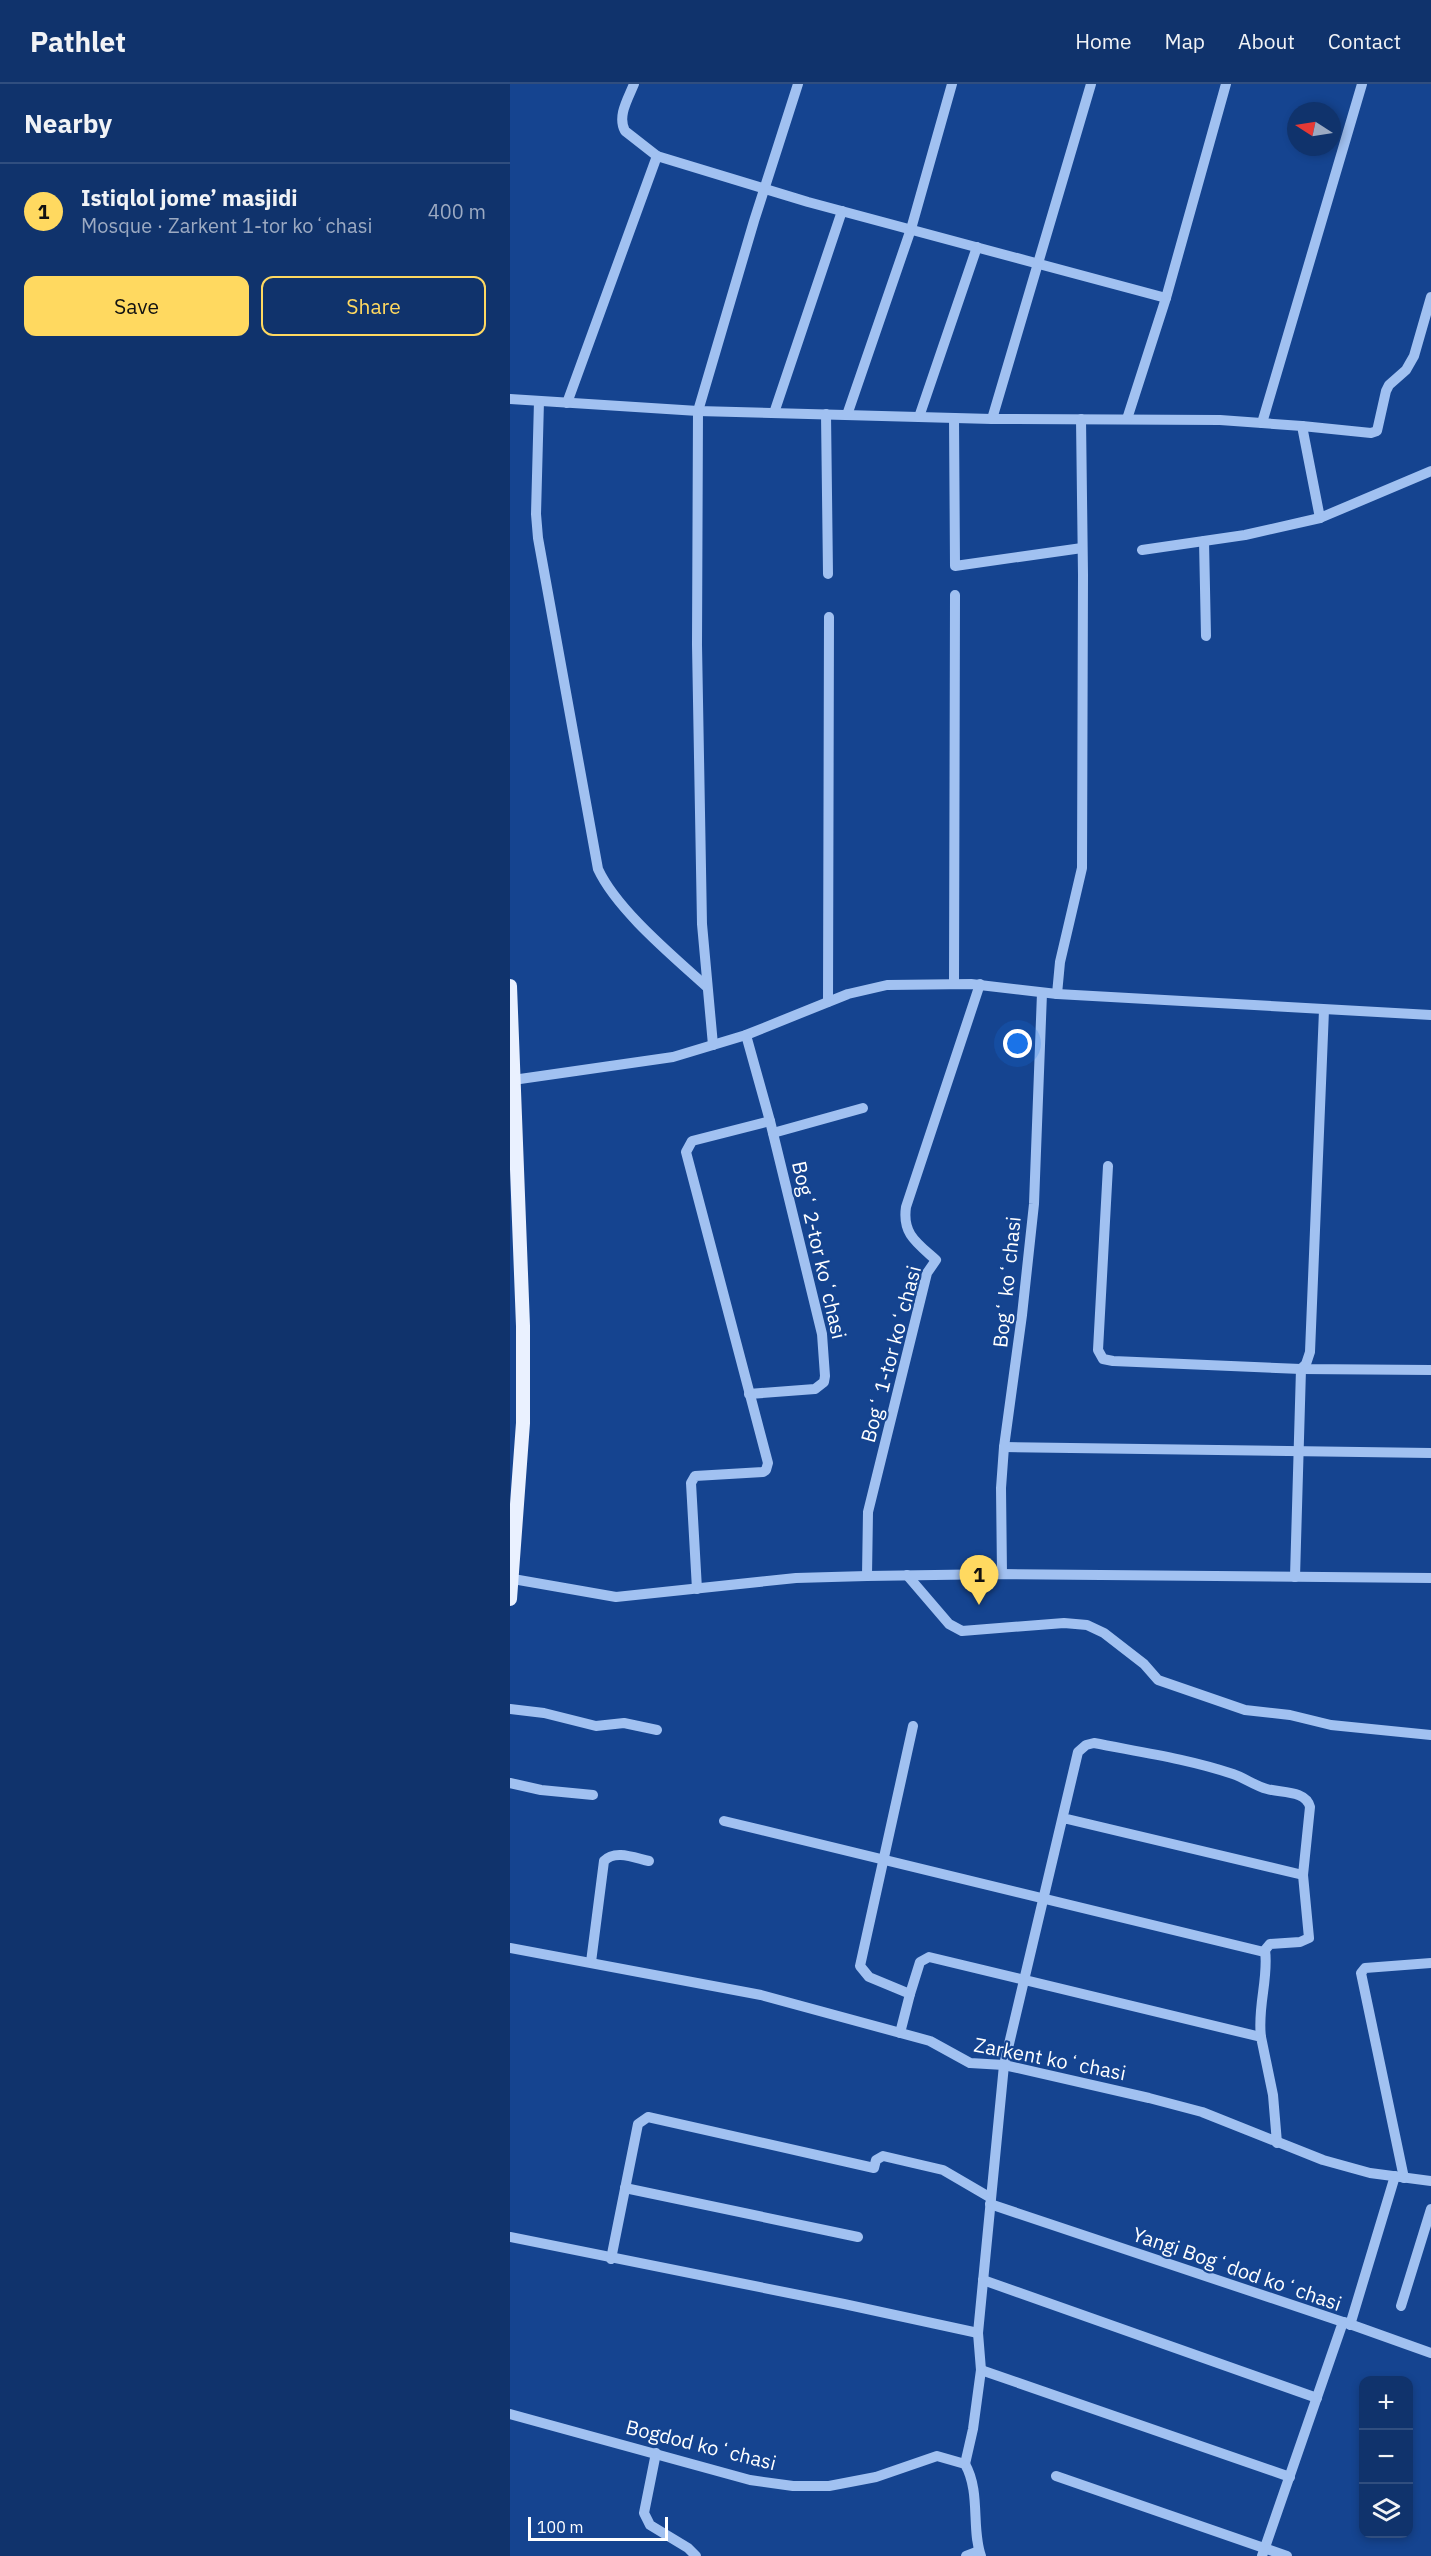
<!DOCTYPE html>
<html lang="en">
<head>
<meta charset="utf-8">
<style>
	:root { --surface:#10336c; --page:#1e3f74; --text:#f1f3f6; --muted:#9caac2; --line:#304e7f; --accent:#ffd960 }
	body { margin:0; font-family:"IBM Plex Sans",sans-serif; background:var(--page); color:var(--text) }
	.controls { position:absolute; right:18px; bottom:18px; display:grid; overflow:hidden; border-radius:12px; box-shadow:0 3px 9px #0003 }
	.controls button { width:54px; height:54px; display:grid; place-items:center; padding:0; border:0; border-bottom:2px solid var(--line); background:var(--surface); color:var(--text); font:30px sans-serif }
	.compass { position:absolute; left:777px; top:18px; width:54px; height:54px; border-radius:50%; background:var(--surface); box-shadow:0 3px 9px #0003; rotate:282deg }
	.scale { position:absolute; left:18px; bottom:15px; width:140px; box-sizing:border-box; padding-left:6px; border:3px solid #fff; border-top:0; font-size:16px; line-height:21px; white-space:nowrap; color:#fff; -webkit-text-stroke:4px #154490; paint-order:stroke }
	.you { position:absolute; left:508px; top:960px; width:21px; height:21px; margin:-15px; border:4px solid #fff; border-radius:50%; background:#1a73e8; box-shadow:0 0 0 9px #1a73e833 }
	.badge { display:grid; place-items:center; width:39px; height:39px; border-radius:50%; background:var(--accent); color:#111; font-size:20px; font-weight:700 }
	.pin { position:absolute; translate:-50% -50px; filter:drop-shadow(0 2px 3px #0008) }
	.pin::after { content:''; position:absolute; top:32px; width:21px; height:18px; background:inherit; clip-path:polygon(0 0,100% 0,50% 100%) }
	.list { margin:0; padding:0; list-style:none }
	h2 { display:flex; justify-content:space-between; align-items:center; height:78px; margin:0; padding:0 24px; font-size:26px }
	h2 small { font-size:20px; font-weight:400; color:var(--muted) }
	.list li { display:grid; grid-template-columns:39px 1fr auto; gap:18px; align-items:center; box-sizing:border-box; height:96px; padding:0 24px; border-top:2px solid var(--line) }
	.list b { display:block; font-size:22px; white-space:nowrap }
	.list p { margin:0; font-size:20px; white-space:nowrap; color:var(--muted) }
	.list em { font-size:20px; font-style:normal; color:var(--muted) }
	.actions { display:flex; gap:12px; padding:18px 24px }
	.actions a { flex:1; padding:14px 0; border:2px solid var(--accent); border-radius:12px; text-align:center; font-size:21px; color:var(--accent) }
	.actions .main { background:var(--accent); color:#111 }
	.icon { flex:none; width:33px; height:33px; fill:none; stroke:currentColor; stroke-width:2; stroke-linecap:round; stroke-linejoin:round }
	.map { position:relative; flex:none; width:921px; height:2472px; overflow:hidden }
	header { display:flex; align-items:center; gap:36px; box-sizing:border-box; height:84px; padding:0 30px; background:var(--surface); border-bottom:2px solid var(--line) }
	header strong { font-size:28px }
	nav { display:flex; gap:33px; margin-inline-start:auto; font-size:21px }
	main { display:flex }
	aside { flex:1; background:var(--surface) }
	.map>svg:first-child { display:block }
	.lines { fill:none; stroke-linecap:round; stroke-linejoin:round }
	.minor { stroke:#a1c1f1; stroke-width:10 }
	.major { stroke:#eaf1ff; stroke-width:14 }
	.labels { text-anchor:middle; stroke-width:4.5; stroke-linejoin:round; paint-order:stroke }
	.street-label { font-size:20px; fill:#fff; stroke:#154490 }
</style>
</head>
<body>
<header>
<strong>Pathlet</strong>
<nav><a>Home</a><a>Map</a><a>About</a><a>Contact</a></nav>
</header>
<main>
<aside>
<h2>Nearby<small></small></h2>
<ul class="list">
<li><span class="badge">1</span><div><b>Istiqlol jome’ masjidi</b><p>Mosque · Zarkent 1-tor koʻchasi</p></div><em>400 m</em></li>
</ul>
<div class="actions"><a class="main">Save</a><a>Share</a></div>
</aside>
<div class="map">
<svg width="921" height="2472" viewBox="0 0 921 2472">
	<rect width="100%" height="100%" fill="#154490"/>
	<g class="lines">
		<!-- minor -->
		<g class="minor">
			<path d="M124 0C118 15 107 32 115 47L147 72"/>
			<polyline points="0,315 188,327 482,335 710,336 792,342 810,434 921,387"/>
			<path d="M29 317 26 430 28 454 88 785C107 826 163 872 197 903"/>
			<polyline points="57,319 147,72 298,118 656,214"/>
			<polyline points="264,329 332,127"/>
			<polyline points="316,330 318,490"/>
			<polyline points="337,331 401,145 442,0"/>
			<polyline points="409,333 467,163"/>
			<polyline points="444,334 445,482 572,464"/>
			<polyline points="482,335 581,0"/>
			<polyline points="617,335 656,214 716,0"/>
			<polyline points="752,339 852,0"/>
			<polyline points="792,342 861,349 867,347 876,307 879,301 896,286 904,272 921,213"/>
			<polyline points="694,457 696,552"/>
			<polyline points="632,466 735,451 810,434"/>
			<polyline points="444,900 445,511"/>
			<polyline points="547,910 550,878 572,784 573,491 571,335"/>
			<polyline points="318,918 319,533"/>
			<polyline points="236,951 260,1037 312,1250 315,1292 314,1298 305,1305 239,1310"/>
			<polyline points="203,961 192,840 187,561 188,327 244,137 288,0"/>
			<polyline points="3,996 163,973 236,951 338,910 377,901 461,900 547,910 921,931"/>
			<polyline points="263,1049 353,1024"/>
			<polyline points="598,1082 588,1266 593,1275 603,1277 791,1285 921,1286"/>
			<polyline points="494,1363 921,1369"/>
			<polyline points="492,1490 491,1404 494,1363 512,1231 524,1120 532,909"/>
			<polyline points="397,1491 439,1540 452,1547 554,1539 577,1541 594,1549 634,1580 648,1596 735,1626 780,1631 821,1641 921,1651"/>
			<path d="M357 1492 358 1428 417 1189 426 1176C407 1159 392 1150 396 1123L470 900"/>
			<polyline points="785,1493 791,1285 796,1280 800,1268 814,926"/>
			<polyline points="3,1495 106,1513 286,1494 357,1492 492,1490 921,1494"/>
			<polyline points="187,1505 181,1399 185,1392 253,1388 256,1386 258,1379 176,1068 182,1057 260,1037"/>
			<polyline points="0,1625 34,1629 86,1642 114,1639 147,1646"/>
			<polyline points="0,1699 31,1706 83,1711"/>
			<polyline points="214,1737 754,1868"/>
			<polyline points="0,1864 251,1911 420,1957 460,1979 494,1981 639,2014 692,2028 813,2076 860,2089 921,2097"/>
			<path d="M81 1878 94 1777C105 1765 125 1774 139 1777"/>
			<polyline points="400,1910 410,1878 419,1873 751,1953 763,2011 767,2059"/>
			<polyline points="390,1949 400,1910 359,1893 350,1882 403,1642"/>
			<path d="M751 1953C747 1923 759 1894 755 1866L760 1860 790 1858 799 1854 793 1791"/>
			<polyline points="894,2094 851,1889 855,1884 921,1879"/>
			<polyline points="115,2104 348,2153"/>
			<polyline points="480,2120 833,2238 752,2472"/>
			<polyline points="0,2153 334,2220 468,2249"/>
			<polyline points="101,2175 128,2040 138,2033 364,2084 366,2076 373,2072 433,2086 481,2114"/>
			<polyline points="473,2196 807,2314"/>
			<polyline points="891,2222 921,2125"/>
			<polyline points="834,2238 921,2269"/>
			<polyline points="840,2241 885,2092"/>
			<polyline points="471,2286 780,2393"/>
			<path d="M0 2330 240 2396 283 2402H319L366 2393 427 2372 455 2380C471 2408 461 2445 471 2472"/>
			<polyline points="146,2369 134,2429 140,2441 178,2464 186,2472"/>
			<path d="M455 2380 463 2345 471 2286 468 2249 494 1981 568 1668 576 1661 584 1659C630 1668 679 1675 723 1690 735 1694 745 1702 757 1705 771 1709 796 1706 800 1723L793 1791 553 1734"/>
			<polyline points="546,2392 777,2472"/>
			<polyline points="456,2472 469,2467"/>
		</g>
		<!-- major -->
		<polyline class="major" points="0,902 13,1242 13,1339 0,1515"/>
	</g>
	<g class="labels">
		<!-- street labels -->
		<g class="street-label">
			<text transform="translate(309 1166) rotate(77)" y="7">Bogʻ 2-tor koʻchasi</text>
			<text transform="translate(497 1198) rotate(-84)" y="7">Bogʻ koʻchasi</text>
			<text transform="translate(381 1270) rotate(-75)" y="7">Bogʻ 1-tor koʻchasi</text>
			<text transform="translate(540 1975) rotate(11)" y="7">Zarkent koʻchasi</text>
			<text transform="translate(727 2185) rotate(19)" y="7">Yangi Bogʻdod koʻchasi</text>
			<text transform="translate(191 2361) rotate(14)" y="7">Bogdod koʻchasi</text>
		</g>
	</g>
</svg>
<div class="controls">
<button>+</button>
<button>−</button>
<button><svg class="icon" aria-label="layers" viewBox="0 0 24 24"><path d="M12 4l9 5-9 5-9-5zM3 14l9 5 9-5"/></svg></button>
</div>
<svg class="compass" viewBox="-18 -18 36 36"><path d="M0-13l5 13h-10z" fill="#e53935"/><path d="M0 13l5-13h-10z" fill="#9caac2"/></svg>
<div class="scale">100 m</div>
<div class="you"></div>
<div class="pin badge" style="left:469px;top:1521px">1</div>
</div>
</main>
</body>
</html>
